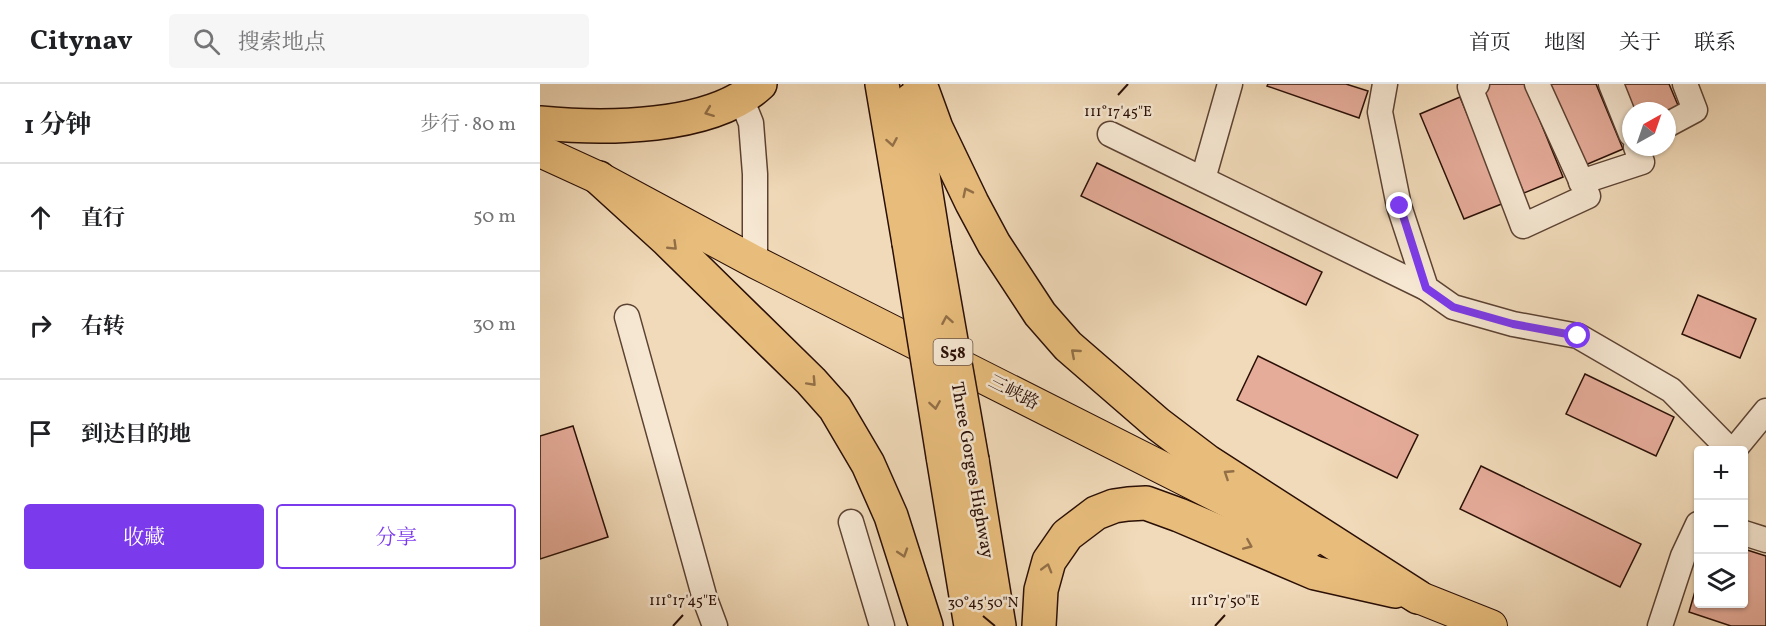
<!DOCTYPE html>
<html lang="zh">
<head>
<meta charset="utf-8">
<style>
	:root { --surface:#fff; --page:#f6f6f6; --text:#202124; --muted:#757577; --line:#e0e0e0; --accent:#7c3aed }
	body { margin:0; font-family:Vollkorn,"Noto Serif SC",serif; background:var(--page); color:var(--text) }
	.controls { position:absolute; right:18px; bottom:18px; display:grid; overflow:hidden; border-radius:6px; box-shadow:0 2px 4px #0004 }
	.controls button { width:54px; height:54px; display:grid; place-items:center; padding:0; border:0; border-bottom:2px solid var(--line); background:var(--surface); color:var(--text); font:30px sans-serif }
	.compass { position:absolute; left:1082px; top:18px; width:54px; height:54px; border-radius:50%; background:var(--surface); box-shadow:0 2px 4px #0004; rotate:40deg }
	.stop { position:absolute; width:18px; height:18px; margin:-14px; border:4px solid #7c3aed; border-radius:50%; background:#fff }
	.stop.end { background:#7c3aed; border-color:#fff; box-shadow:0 2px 6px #0008 }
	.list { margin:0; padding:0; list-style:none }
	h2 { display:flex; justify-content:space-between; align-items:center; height:78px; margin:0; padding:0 24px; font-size:26px }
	h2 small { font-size:20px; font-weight:400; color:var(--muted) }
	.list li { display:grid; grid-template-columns:39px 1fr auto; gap:18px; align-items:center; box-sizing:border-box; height:108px; padding:0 24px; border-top:2px solid var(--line) }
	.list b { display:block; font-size:22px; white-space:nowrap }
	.list em { font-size:20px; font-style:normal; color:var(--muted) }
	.actions { display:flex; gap:12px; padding:18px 24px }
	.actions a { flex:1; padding:14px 0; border:2px solid var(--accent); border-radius:6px; text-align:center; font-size:21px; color:var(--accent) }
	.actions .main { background:var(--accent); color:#fff }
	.icon { flex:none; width:33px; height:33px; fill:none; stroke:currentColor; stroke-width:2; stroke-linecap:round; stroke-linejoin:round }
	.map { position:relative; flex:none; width:1226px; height:542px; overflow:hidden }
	header { display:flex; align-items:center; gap:36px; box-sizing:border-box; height:84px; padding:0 30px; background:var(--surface); border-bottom:2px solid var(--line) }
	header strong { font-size:28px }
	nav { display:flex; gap:33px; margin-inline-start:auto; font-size:21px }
	.search { width:420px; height:54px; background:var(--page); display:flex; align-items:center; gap:15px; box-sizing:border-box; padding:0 21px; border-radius:6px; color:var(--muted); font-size:22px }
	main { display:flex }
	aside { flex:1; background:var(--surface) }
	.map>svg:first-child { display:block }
	.building { fill:#e6ac9a; stroke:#2a0f06; stroke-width:1.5 }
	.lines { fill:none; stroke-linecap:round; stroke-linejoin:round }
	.minor-casing { stroke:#5c4233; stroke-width:27 }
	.major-casing { stroke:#2a0f06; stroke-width:34 }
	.highway-casing { stroke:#2a0f06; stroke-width:36 }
	.minor { stroke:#f6e7d2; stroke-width:24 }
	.major { stroke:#e8bd7c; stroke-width:32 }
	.highway { stroke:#e8bd7c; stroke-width:33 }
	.highway-bridge-casing { stroke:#2a0f06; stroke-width:36; stroke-linecap:butt }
	.highway-bridge { stroke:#e8bd7c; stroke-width:33 }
	.oneway { stroke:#926f47 }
	.route { stroke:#7c3aed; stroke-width:8 }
	.ticks { fill:none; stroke:#2a0f06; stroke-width:2 }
	.labels { text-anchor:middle; stroke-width:5; stroke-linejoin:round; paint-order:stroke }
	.shield { fill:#f6e7d2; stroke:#675043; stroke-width:1.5 }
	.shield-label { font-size:16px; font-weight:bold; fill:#2a0f06 }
	.street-label { font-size:18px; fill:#2a0f06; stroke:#f6e7d2 }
	.ticks-label { font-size:15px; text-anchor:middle; fill:#2a0f06; stroke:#f6e7d2; stroke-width:5; stroke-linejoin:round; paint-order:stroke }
</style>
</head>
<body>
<header>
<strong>Citynav</strong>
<div class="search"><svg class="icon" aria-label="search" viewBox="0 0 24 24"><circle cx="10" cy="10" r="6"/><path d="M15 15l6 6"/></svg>搜索地点</div>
<nav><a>首页</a><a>地图</a><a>关于</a><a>联系</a></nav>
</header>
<main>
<aside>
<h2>1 分钟<small>步行 · 80 m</small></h2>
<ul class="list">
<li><svg class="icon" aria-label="ahead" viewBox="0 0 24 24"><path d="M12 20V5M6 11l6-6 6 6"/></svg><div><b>直行</b></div><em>50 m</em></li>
<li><svg class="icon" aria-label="right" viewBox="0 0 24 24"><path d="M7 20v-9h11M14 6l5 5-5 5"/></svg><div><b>右转</b></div><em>30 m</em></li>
<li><svg class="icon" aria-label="arrive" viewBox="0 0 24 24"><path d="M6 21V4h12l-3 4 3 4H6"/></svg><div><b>到达目的地</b></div></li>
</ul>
<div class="actions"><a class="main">收藏</a><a>分享</a></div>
</aside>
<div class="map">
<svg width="1226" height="542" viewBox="0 0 1226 542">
	<rect width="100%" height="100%" fill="#f1dab9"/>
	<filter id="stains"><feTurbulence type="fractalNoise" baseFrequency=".00333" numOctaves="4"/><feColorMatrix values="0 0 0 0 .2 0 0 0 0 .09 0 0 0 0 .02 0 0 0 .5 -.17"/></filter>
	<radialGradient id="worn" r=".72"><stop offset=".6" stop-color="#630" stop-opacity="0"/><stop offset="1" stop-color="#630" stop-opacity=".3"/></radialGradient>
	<!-- building -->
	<g class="building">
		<polygon points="728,0 806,0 828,7 819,34 727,2"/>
		<polygon points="949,0 985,0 1023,93 984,109 939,4"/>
		<polygon points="1009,0 1056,0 1083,65 1043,82"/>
		<polygon points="1082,0 1129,0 1140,26 1127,32 1127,27 1093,27"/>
		<polygon points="920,13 964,119 924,135 880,30"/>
		<polygon points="557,79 782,188 766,221 541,112"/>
		<polygon points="1158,211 1216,235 1200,274 1142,250"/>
		<polygon points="718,272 878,351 857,394 697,316"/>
		<polygon points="1045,290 1134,333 1116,372 1026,330"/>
		<polygon points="33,342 68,453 0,475 0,352"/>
		<polygon points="941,382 1101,460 1080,503 920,425"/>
		<polygon points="1204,465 1226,472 1226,542 1191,542 1149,528 1158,497 1158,520 1204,520"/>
	</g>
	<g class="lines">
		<defs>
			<g id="minor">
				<polyline points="845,0 840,28 859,122 886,204 913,223 973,240 1038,252 1131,306 1190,366"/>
				<polyline points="937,0 930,3 983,142 1048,112 997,0"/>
				<polyline points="1071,0 1091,50"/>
				<polyline points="207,29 211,39 215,90 215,178"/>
				<polyline points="1127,41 1155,26 1145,0"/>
				<polyline points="570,50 886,204"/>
				<polyline points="663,95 690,0"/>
				<polyline points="1041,98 1102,78 1096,63"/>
				<polyline points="87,233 165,515 175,542"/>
				<polyline points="1194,366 1226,327"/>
				<polyline points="311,438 342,542"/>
				<polyline points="1204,449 1226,456"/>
				<polyline points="1120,542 1143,472 1158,440"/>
			</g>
			<g id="major">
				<polyline points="0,67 59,94 215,178 769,458"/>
				<polyline points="854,500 878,513 951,542"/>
			</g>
			<g id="highway">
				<polyline points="342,0 369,159"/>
				<polyline points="380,0 396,44 432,119 454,160 500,230 528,262 618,340 668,378 878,513"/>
				<polyline points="371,16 394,160"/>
				<path d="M0 39C63 45 171 46 220 0"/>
				<polyline points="59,94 126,155 271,297 295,324 328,380 351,432 386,542"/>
				<polyline points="403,372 431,542"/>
				<polyline points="432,376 459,542"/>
				<polyline points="499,542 501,506 509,477 527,451 556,429 574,422 588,420 606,419 639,431 775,489 855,507"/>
			</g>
		</defs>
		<!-- minor casing -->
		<use href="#minor" class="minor-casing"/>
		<!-- major casing -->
		<use href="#major" class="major-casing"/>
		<!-- highway casing -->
		<use href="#highway" class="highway-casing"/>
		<!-- minor -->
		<use href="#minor" class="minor"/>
		<!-- major -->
		<use href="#major" class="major"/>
		<!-- highway -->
		<use href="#highway" class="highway"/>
		<defs>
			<g id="highway-bridge">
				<polyline points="369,159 403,372"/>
				<polyline points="394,160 432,376"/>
			</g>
		</defs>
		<!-- highway-bridge casing -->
		<use href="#highway-bridge" class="highway-bridge-casing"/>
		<!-- highway-bridge -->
		<use href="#highway-bridge" class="highway-bridge"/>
	</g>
	<!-- one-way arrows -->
	<defs><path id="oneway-chevron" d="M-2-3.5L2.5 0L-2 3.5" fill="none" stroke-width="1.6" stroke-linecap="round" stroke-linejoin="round" transform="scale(1.5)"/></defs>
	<g class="oneway">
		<use href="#oneway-chevron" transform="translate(169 28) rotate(159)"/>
		<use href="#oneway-chevron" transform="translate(352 58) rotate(80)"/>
		<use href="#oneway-chevron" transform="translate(427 108) rotate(-116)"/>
		<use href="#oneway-chevron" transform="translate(133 162) rotate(44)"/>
		<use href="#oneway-chevron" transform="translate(407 236) rotate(-100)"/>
		<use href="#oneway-chevron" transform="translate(535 269) rotate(-139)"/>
		<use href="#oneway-chevron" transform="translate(272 298) rotate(47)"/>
		<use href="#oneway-chevron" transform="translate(395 321) rotate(81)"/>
		<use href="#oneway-chevron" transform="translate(688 390) rotate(-147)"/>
		<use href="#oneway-chevron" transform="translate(708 461) rotate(23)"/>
		<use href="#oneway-chevron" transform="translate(363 469) rotate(72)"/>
		<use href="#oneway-chevron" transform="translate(507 484) rotate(-74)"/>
	</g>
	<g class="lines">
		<!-- route -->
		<polyline class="route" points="860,122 886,204 913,223 973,240 1038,252"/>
	</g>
	<!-- ticks -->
	<path class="ticks" d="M578 11 588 0M443 532 455 542M133 542 143 531M675 542 685 531"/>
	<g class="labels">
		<!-- shield labels -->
		<rect class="shield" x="393.5" y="255" width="39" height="26" rx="4.5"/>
		<g class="shield-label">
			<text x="413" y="274">S58</text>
		</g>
		<!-- street labels -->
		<g class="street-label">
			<text transform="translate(474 308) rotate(27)" y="6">三峡路</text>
			<text transform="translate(433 386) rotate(80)" y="6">Three Gorges Highway</text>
		</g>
	</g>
	<g class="ticks-label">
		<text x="578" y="32">111°17'45"E</text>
		<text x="143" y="521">111°17'45"E</text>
		<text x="685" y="521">111°17'50"E</text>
		<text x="443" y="523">30°45'50"N</text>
	</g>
	<rect width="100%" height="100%" filter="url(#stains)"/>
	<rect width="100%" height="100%" fill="url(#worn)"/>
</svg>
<div class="controls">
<button>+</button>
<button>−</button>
<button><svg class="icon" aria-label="layers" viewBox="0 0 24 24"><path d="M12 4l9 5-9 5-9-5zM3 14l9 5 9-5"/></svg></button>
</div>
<svg class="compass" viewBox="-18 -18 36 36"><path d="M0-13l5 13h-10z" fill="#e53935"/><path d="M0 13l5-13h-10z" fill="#757577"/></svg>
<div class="stop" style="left:1038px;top:252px"></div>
<div class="stop end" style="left:860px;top:122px"></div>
</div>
</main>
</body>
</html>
